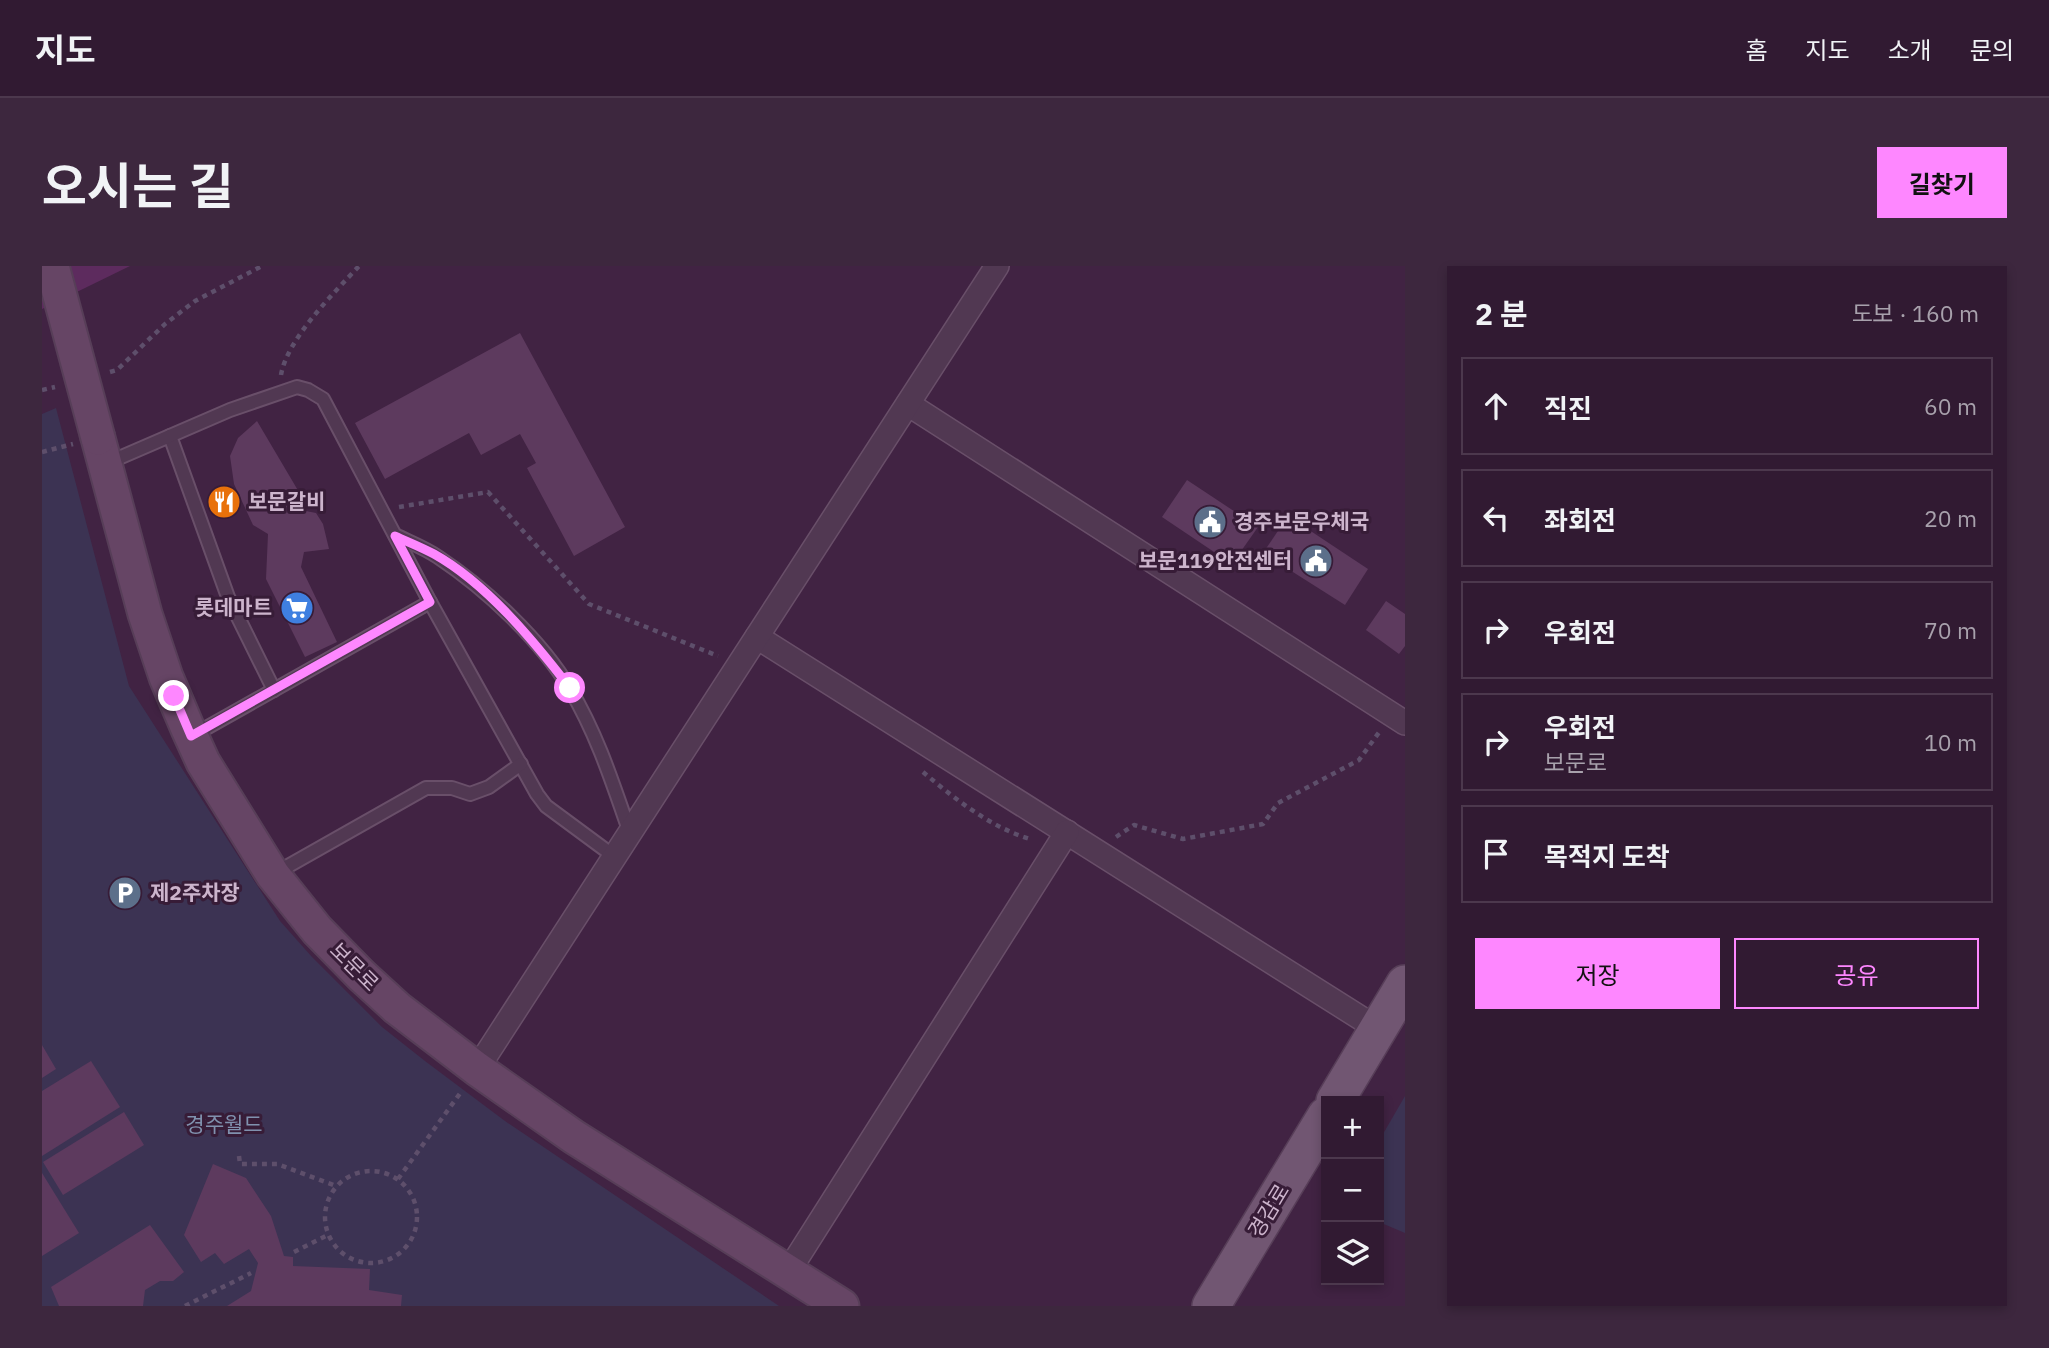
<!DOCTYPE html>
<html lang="ko">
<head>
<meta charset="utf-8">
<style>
	:root { --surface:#311a32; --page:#3d273e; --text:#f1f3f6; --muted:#a8a1ac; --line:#4c384d; --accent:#fe87ff }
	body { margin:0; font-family:"IBM Plex Sans","Noto Sans KR",sans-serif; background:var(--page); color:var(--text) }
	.controls { position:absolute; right:21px; bottom:21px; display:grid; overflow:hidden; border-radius:0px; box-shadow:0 4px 10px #0003 }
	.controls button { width:63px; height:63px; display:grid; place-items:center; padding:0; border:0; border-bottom:2px solid var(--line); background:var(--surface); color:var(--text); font:35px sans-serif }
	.stop { position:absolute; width:21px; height:21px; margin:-16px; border:5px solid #fe87ff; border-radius:50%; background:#fff }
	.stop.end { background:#fe87ff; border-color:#fff; box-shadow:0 2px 7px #0008 }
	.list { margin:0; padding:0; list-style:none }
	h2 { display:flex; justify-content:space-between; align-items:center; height:91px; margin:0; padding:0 28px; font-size:30px }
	h2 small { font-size:23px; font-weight:400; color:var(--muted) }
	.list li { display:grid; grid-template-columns:46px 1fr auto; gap:21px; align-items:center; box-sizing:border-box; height:98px; margin:0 14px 14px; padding:0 14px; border:2px solid var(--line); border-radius:0px }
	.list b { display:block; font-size:26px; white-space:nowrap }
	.list p { margin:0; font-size:23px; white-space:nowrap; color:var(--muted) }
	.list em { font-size:23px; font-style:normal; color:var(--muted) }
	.actions { display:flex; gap:14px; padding:21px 28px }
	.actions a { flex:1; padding:16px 0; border:2px solid var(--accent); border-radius:0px; text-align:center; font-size:24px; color:var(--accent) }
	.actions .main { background:var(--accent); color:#111 }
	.icon { flex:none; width:38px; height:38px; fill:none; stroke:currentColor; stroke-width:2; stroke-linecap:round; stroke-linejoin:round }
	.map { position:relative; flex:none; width:1363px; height:1040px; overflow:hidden; border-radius:0px }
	header { display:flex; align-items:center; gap:42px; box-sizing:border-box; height:98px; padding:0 35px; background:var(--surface); border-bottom:2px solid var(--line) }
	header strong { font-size:33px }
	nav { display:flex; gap:38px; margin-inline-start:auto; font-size:24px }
	.intro { display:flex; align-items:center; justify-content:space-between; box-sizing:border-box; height:168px; padding:0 42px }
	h1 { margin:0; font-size:49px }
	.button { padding:18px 32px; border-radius:0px; background:var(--accent); color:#111; font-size:24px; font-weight:700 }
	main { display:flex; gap:42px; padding:0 42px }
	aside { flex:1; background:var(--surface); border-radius:0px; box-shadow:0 4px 10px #0003 }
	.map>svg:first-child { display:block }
	.green { fill:#3c3353 }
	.water { fill:#5d2b5e }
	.building { fill:#5d3a5e }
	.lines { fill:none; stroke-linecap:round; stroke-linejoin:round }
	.lane-casing { stroke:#694f69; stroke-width:16 }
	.street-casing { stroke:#694f69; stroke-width:26 }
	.secondary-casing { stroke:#573e58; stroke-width:37 }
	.primary-casing { stroke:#573e58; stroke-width:40 }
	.path { stroke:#5e4f6b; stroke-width:4.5; stroke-dasharray:5 5; stroke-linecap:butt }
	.lane { stroke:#513852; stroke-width:12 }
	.street { stroke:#513852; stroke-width:23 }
	.secondary { stroke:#664565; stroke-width:33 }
	.primary { stroke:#715672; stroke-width:37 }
	.secondary-bridge-casing { stroke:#573e58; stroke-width:37; stroke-linecap:butt }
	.secondary-bridge { stroke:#664565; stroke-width:33 }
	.route { stroke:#fe87ff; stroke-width:9 }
	.labels { text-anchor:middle; stroke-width:6; stroke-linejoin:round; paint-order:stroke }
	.poi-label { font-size:21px; font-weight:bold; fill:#ccb4cc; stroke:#371c37; text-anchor:start }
	.street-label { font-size:21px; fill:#ccb4cc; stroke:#371c37 }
	.park-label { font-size:21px; fill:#8091ae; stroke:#371c37 }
</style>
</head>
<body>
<header>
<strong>지도</strong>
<nav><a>홈</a><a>지도</a><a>소개</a><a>문의</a></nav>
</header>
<div class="intro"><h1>오시는 길</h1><a class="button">길찾기</a></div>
<main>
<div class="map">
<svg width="1363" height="1040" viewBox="0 0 1363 1040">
	<rect width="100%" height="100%" fill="#412343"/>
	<!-- green -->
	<g class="green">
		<polygon points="14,142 87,420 238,655 270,691 340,761 383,795 463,855 737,1040 0,1040 0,148"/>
		<polygon points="1363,830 1363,967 1337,956 1337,875"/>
	</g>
	<!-- water -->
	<polygon class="water" points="0,0 88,0 0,43"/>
	<!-- building -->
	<g class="building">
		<polygon points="478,67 583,261 532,290 485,202 494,197 478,168 439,189 427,167 343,213 313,157"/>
		<polygon points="215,155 264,238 254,243 274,247 281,258 287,283 262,286 259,301 295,376 263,391 224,313 226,268 211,259 192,218 188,190 196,172"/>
		<polygon points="1145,214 1216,261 1190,298 1120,251"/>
		<polygon points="1246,250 1326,303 1303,339 1221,287"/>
		<polygon points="1344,335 1363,348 1363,380 1357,388 1324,364"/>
		<polygon points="0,779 14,803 0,812"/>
		<polygon points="49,795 78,841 0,890 0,825"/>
		<polygon points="82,846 102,879 21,929 1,896"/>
		<polygon points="171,898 204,912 229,950 242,990 251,991 251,1000 328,1003 327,1024 360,1029 359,1040 185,1040 209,1025 216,997 207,983 182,998 173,987 159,996 142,969"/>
		<polygon points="0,907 37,967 0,990"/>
		<polygon points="108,959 142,1006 131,1015 118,1015 103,1024 101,1040 17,1040 9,1021"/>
	</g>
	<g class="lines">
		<defs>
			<g id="lane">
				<polyline points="128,170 186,331 232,424"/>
				<polyline points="63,198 188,144 255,121 266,124 281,133 388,336 495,528 504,540 573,591"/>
				<path d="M353 269C367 276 383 282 396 291 444 323 499 374 528 423 555 468 571 518 588 567"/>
				<polyline points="150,470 388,336"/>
				<polyline points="232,608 384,522 410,522 428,528 447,521 479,498"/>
			</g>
			<g id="street">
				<polyline points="866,138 1363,457"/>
				<polyline points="715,371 1336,763"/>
				<polyline points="435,803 955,0"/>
				<polyline points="746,1006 1025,566"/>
			</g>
			<polyline id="secondary" points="56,172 103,348 124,411 146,463 161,496 231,609 275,664 319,709 355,742 435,803 532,871 800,1040"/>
			<g id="primary">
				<polyline points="1293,835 1363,718"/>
				<polyline points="1169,1040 1284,850"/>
			</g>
		</defs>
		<!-- lane casing -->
		<use href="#lane" class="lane-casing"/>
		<!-- street casing -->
		<use href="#street" class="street-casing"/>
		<!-- secondary casing -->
		<use href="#secondary" class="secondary-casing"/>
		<!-- primary casing -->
		<use href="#primary" class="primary-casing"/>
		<!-- path -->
		<g class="path">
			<polyline points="68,106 75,104 123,58 153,35 220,0"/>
			<path d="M239 109C245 73 292 27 317 0"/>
			<polyline points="0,124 13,121"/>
			<polyline points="0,186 31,178"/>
			<polyline points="357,241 446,226 547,338 676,390"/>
			<path d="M881 506C913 533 948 561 988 573"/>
			<polyline points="1074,571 1092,559 1141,573 1221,558 1236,537 1317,494 1338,465"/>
			<polyline points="197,890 198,898 235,898 294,920"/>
			<circle cx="329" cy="951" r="46"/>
			<polyline points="356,913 419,826"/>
			<polyline points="252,986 286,969"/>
			<polyline points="143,1040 209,1007"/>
		</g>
		<!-- lane -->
		<use href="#lane" class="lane"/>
		<!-- street -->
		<use href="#street" class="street"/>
		<!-- secondary -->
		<use href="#secondary" class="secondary"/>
		<!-- primary -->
		<use href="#primary" class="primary"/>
		<defs>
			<polyline id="secondary-bridge" points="10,0 56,172"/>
		</defs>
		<!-- secondary-bridge casing -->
		<use href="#secondary-bridge" class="secondary-bridge-casing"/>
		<!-- secondary-bridge -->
		<use href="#secondary-bridge" class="secondary-bridge"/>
	</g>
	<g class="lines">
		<!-- route -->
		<path class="route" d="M132 430 149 470 388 336 353 270C366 276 379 281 392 288 444 317 492 375 528 422"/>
	</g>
	<!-- icons -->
	<defs>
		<symbol id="restaurant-disc" viewBox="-11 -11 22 22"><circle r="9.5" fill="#e8710a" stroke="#371c37"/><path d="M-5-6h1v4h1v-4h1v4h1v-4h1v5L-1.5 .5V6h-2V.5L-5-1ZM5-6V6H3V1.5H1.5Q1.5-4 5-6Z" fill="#fff"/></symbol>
		<symbol id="civic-disc" viewBox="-11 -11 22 22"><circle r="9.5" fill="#5c6f8a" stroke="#371c37"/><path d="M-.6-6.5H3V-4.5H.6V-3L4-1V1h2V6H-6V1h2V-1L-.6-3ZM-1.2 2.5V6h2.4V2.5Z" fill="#fff"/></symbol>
		<symbol id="supermarket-disc" viewBox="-11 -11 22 22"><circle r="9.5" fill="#3f7fe0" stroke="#371c37"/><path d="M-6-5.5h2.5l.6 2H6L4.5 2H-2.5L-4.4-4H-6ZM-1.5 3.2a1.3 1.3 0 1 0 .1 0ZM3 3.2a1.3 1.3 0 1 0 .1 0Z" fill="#fff"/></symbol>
		<symbol id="parking-disc" viewBox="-11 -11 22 22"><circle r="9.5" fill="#5c6f8a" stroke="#371c37"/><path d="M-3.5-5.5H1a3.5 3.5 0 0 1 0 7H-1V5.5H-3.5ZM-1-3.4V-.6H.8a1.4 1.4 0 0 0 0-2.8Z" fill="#fff"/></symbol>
	</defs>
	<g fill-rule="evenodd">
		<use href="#restaurant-disc" x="163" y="217" width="38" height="38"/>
		<use href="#civic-disc" x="1149" y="237" width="38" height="38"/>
		<use href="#civic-disc" x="1255" y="276" width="38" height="38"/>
		<use href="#supermarket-disc" x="236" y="323" width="38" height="38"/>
		<use href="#parking-disc" x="64" y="608" width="38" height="38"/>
	</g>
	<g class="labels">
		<!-- poi labels -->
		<g class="poi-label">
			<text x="206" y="243">보문갈비</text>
			<text x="1192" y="263">경주보문우체국</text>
			<text x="1250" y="302" text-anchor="end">보문119안전센터</text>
			<text x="230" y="349" text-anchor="end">롯데마트</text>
			<text x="108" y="634">제2주차장</text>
		</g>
		<!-- street labels -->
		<g class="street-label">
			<text transform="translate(312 701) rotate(45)" y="7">보문로</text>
			<text transform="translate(1227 945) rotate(-59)" y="7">경감로</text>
		</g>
		<!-- park labels -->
		<g class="park-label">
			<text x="182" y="866">경주월드</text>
		</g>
	</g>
</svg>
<div class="controls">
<button>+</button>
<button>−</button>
<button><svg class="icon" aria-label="layers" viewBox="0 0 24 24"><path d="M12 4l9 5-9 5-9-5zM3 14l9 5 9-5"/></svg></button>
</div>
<div class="stop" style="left:528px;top:422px"></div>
<div class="stop end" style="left:132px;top:430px"></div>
</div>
<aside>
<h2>2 분<small>도보 · 160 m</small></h2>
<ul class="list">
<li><svg class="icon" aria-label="ahead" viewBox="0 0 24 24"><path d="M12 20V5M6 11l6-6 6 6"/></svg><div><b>직진</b></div><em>60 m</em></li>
<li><svg class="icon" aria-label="left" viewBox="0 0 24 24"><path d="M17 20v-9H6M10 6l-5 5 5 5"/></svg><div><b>좌회전</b></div><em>20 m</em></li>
<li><svg class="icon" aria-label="right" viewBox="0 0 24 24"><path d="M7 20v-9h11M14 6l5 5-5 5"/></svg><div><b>우회전</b></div><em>70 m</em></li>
<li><svg class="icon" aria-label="right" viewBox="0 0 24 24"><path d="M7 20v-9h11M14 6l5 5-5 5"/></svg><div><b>우회전</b><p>보문로</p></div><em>10 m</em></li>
<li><svg class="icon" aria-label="arrive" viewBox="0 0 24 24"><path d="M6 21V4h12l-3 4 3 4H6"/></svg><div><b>목적지 도착</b></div></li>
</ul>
<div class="actions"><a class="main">저장</a><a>공유</a></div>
</aside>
</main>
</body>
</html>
